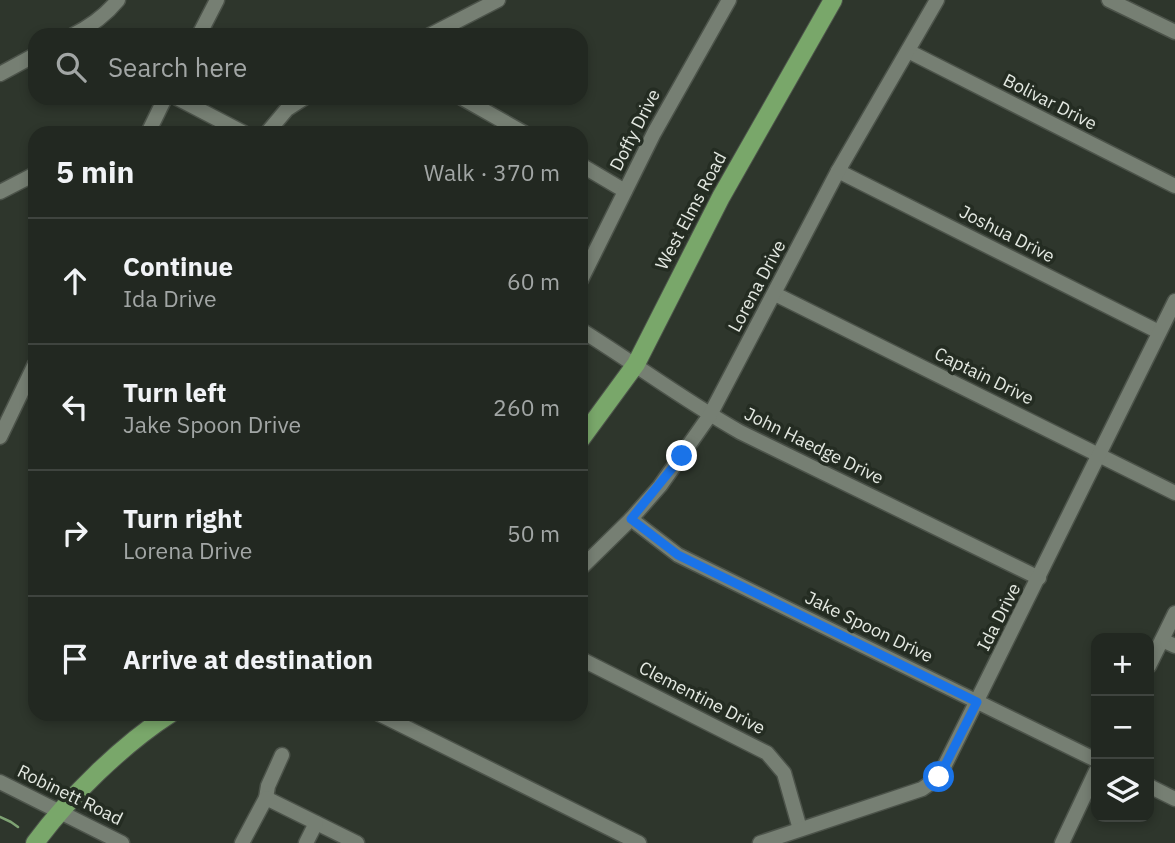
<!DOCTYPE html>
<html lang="en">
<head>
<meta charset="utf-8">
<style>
	:root { --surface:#222821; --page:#2a302a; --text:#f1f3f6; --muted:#a2a6a5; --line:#3f443f }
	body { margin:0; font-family:"IBM Plex Sans",sans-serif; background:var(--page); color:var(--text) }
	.controls { position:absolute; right:21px; bottom:21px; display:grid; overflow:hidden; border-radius:14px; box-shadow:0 4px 10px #0003 }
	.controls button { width:63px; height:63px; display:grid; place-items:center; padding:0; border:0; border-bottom:2px solid var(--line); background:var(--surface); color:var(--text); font:35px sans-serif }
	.stop { position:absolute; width:21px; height:21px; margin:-16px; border:5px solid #1a73e8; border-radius:50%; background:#fff }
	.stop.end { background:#1a73e8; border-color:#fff; box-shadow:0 2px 7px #0008 }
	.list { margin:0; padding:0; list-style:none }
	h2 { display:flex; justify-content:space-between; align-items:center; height:91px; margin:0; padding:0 28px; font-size:30px }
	h2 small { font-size:23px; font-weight:400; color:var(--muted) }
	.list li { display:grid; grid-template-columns:46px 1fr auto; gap:21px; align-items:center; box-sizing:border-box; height:126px; padding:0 28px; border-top:2px solid var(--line) }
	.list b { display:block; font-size:26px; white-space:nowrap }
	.list p { margin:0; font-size:23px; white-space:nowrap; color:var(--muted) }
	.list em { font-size:23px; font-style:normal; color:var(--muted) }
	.icon { flex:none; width:38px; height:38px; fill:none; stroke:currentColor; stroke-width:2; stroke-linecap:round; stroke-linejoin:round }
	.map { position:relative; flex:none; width:1175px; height:843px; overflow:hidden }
	.search { position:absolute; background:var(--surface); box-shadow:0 4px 10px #0003; left:28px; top:28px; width:560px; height:77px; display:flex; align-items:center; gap:18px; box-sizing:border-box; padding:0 24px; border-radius:21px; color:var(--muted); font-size:26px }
	.panel { position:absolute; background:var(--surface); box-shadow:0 4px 10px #0003; left:28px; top:126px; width:560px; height:595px; border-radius:21px }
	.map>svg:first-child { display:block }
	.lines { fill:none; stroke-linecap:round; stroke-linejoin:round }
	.stream { stroke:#7ea273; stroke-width:2.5 }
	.minor-casing { stroke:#4c534a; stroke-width:17 }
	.major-casing { stroke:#4c534a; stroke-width:20 }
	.minor { stroke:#767f73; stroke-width:14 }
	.major { stroke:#79a76a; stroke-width:18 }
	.route { stroke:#1a73e8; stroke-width:9 }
	.labels { text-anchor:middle; stroke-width:7; stroke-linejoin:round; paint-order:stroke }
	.street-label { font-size:18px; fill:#e4e9e2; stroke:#242c22 }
</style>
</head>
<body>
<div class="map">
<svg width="1175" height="843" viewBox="0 0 1175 843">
	<rect width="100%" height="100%" fill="#2e362c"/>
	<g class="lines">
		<!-- stream -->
		<polyline class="stream" points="0,817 11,822 18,827"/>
		<defs>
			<g id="minor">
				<polyline points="1109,0 1175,32"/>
				<path d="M73 35C91 26 105 16 118 0"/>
				<polyline points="199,35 217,0"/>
				<polyline points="430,35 498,0"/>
				<polyline points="908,51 1175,186"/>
				<polyline points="0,74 35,55"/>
				<polyline points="177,98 244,133"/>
				<polyline points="462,98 524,133"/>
				<polyline points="148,133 165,98"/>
				<polyline points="267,133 287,109 304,98"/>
				<polyline points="581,165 625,191"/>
				<polyline points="838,171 1159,332"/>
				<polyline points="0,192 35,174"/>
				<polyline points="581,280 654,133 729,0"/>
				<polyline points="775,294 1175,493"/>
				<path d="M581 330C634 363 685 401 740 432L1039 578"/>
				<polyline points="0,437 35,364"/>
				<polyline points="631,519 678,555 1096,760"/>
				<polyline points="581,568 631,519 660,486 710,415 838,171 937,0"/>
				<polyline points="1162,640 1175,646"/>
				<polyline points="581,659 767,753 784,773 800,829"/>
				<polyline points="1149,666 1175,613"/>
				<polyline points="379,714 639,843"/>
				<polyline points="0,782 122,843"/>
				<polyline points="1149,786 1175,799"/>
				<polyline points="266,798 268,786 282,755"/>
				<polyline points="242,843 266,798 357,843"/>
				<polyline points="306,843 316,823"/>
				<polyline points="760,843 922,789 939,777 1175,301"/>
				<polyline points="1062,843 1096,771"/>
			</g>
			<g id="major">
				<polyline points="581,439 636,364 721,197 833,0"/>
				<path d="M35 843C69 797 122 745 170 714"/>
			</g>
		</defs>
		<!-- minor casing -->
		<use href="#minor" class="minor-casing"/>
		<!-- major casing -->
		<use href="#major" class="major-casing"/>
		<!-- minor -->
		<use href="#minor" class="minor"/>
		<!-- major -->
		<use href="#major" class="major"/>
	</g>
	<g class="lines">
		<!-- route -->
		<polyline class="route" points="682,456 631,519 678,555 977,702 939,777"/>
	</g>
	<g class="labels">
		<!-- street labels -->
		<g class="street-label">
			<text transform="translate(1050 102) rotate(27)" y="6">Bolivar Drive</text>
			<text transform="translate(635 130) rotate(-63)" y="6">Doffy Drive</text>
			<text transform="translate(691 211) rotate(-62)" y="6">West Elms Road</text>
			<text transform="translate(1007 234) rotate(27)" y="6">Joshua Drive</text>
			<text transform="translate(757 286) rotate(-62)" y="6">Lorena Drive</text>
			<text transform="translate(984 376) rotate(26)" y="6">Captain Drive</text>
			<text transform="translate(814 446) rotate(26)" y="6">John Haedge Drive</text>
			<text transform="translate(999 617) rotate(-63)" y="6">Ida Drive</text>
			<text transform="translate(869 627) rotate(26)" y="6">Jake Spoon Drive</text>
			<text transform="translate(702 698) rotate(27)" y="6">Clementine Drive</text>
			<text transform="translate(70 795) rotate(26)" y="6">Robinett Road</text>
		</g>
	</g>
</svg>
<div class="controls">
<button>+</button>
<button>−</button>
<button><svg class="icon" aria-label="layers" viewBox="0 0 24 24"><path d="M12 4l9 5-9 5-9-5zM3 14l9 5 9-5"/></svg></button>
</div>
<div class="stop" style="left:939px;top:777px"></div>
<div class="stop end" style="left:682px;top:456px"></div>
<div class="search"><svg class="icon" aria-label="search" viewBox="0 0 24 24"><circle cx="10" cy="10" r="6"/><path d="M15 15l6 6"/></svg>Search here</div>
<section class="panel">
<h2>5 min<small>Walk · 370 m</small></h2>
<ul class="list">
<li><svg class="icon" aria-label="ahead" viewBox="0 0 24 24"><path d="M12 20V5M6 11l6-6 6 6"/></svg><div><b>Continue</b><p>Ida Drive</p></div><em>60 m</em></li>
<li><svg class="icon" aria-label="left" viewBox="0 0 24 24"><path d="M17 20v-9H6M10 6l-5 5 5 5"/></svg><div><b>Turn left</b><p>Jake Spoon Drive</p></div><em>260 m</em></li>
<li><svg class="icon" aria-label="right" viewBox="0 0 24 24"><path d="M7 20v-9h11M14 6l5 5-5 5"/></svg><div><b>Turn right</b><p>Lorena Drive</p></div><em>50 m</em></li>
<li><svg class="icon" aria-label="arrive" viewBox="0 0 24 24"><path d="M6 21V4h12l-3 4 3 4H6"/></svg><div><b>Arrive at destination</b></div></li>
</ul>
</section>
</div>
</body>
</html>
